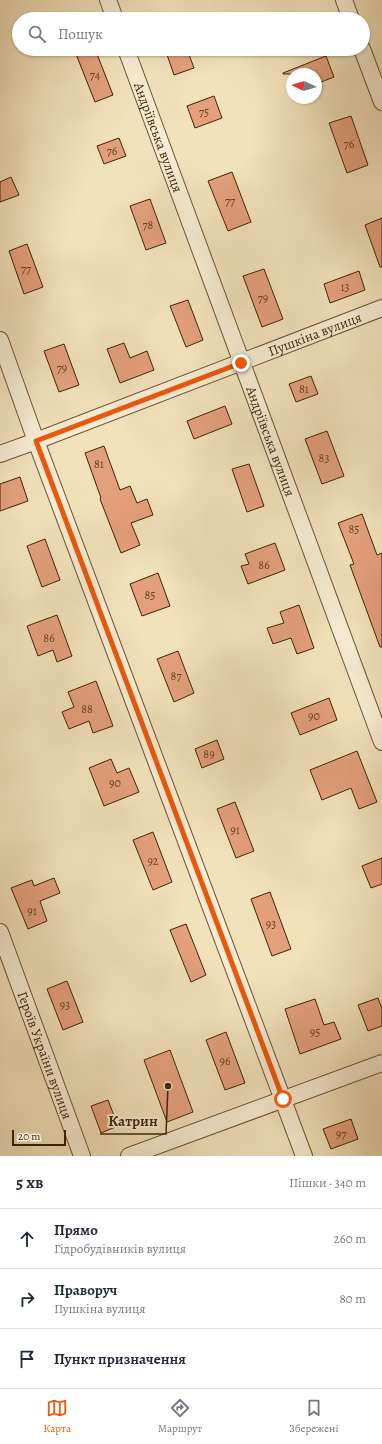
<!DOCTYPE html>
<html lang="uk">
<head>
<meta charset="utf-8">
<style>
	:root { --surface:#fff; --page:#f2f2f3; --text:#1f2937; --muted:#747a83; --line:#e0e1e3; --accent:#ea580c }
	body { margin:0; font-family:Alegreya,serif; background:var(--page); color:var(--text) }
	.compass { position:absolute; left:286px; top:68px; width:36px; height:36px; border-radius:50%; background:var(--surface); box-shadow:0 1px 3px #0004; rotate:274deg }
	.scale { position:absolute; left:12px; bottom:10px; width:54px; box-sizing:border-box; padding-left:4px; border:2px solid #3e2404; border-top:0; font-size:11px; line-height:14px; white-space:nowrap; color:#3e2404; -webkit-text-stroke:3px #f7ecd3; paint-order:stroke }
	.stop { position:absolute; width:12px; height:12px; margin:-9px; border:3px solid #ea580c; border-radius:50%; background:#fff }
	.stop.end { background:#ea580c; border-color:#fff; box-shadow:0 1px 4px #0008 }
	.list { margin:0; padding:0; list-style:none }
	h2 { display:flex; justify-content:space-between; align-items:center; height:52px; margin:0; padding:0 16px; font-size:17px }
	h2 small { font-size:13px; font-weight:400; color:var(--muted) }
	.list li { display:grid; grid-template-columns:26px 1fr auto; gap:12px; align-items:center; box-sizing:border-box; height:60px; padding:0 16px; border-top:1px solid var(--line) }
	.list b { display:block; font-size:15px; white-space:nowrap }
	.list p { margin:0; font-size:13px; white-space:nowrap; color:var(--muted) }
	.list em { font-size:13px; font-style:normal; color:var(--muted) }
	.icon { flex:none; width:22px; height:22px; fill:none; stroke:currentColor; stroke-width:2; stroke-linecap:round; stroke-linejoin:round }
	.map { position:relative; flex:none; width:382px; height:1156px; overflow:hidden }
	.search { position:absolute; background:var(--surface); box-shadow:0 1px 3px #0004; left:12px; right:12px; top:12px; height:44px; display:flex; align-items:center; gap:10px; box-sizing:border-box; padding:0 14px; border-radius:22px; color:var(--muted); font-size:15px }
	.sheet { height:232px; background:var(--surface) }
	nav { display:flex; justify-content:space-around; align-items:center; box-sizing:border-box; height:56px; border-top:1px solid var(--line); background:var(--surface); font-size:11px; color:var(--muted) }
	nav a { display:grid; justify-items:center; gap:2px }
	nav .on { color:var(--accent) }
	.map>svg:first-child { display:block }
	.building { fill:#e4a07d; stroke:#3e2404 }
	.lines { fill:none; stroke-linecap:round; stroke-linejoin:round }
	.minor-casing { stroke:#6b5432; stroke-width:18 }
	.minor { stroke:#f7ecd3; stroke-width:16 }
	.route { stroke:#ea580c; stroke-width:5 }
	.labels { text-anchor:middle; stroke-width:4; stroke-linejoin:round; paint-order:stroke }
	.number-label { font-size:12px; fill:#684322 }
	.street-label { font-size:14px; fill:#3e2404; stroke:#f7ecd3 }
	.leader { fill:none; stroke:#3e2404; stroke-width:1.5 }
	.callout-dot { fill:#3e2404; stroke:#f7ecd3; stroke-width:1.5 }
	.callout-label { font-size:15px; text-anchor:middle; font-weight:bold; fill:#3e2404; stroke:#f7ecd3; stroke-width:4; stroke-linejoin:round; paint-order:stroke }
</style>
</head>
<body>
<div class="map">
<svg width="382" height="1156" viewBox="0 0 382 1156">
	<rect width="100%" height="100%" fill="#f2e2bc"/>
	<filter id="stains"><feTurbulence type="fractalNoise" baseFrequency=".005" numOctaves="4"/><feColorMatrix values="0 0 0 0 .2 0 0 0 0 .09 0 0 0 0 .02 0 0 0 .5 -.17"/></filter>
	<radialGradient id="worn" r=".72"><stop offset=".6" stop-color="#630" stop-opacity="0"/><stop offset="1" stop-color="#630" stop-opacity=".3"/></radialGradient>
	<!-- building -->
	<g class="building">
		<polygon points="90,49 95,49 113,95 95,102 76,54"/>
		<polygon points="165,49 187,49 194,68 174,75"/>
		<polygon points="326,56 334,77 316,84 316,74 283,74 283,73"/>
		<polygon points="214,96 222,118 195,128 187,106"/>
		<polygon points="351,116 368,165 347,173 329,123"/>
		<polygon points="119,138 126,156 104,164 97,146"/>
		<polygon points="232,172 251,222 228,231 208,181"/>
		<polygon points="11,177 19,195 0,202 0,182"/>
		<polygon points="150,199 166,243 146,250 130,206"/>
		<polygon points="382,218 382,267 380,267 365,225"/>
		<polygon points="27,244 43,287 24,294 9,251"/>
		<polygon points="264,269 283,319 262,327 243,276"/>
		<polygon points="359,271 365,290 330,303 324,284"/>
		<polygon points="188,300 203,340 186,347 170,306"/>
		<polygon points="124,343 130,358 147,351 154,370 120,383 107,349"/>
		<polygon points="64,344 79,385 59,392 44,351"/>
		<polygon points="311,376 318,394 296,402 289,384"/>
		<polygon points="225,406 232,424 194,439 187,421"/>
		<polygon points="327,431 344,476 322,484 305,439"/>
		<polygon points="104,446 120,490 130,486 137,503 147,499 153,515 131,523 140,545 121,553 100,499 101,498 85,453"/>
		<polygon points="249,464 264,506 247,512 232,469"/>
		<polygon points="20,477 28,501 0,511 0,484"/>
		<polygon points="362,514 377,555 382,553 382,647 380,647 350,565 354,564 338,523"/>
		<polygon points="45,539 60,580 42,587 27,546"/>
		<polygon points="275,543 285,570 248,584 241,566 249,564 245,554"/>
		<polygon points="158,573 170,606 142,616 130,584"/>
		<polygon points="299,605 314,648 297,654 291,638 273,644 267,628 284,623 280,612"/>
		<polygon points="57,615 72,656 57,662 53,650 38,656 27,626"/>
		<polygon points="178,651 194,693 174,702 157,659"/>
		<polygon points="96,681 113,726 93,733 89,721 69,729 62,712 74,707 68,692"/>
		<polygon points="329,698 337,720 300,735 291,713"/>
		<polygon points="217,740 224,759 202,768 195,749"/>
		<polygon points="357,751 377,802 359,809 351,788 322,800 310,770"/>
		<polygon points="111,759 117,773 129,768 139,792 104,806 89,768"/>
		<polygon points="235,802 254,851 236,858 217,809"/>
		<polygon points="153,832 172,882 153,890 133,840"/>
		<polygon points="382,858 382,884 371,888 362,866"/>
		<polygon points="54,878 60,893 40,901 47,921 28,929 11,888 32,880 34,886"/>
		<polygon points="270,892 291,949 272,956 251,899"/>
		<polygon points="186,924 206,975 191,982 170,930"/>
		<polygon points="67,981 83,1022 63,1030 47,989"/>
		<polygon points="378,998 382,1009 382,1026 368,1031 358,1005"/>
		<polygon points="315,999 324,1025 334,1022 341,1039 300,1054 285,1009"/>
		<polygon points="226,1032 245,1083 225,1090 206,1040"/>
		<polygon points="170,1050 193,1112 167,1122 144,1060"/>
		<polygon points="108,1100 118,1126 101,1133 91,1106"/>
		<polygon points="351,1119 358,1139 331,1149 323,1129"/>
	</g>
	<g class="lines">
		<defs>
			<g id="minor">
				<polyline points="108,0 115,19"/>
				<polyline points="344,0 351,19"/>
				<path id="s1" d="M126 49 382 742"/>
				<polyline points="362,49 382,102"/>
				<polyline points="0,340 36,441 304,1156"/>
				<path id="s2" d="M0 454 36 441 382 308"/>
				<path id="s3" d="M0 932 82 1156"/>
				<polyline points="129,1156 382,1063"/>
			</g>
		</defs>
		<!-- minor casing -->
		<use href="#minor" class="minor-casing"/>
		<!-- minor -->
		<use href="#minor" class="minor"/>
	</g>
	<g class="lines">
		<!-- route -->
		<polyline class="route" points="241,363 36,441 283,1099"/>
	</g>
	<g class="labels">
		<!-- number labels -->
		<g class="number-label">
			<text x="95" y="79">74</text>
			<text x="204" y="116">75</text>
			<text x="349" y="148">76</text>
			<text x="112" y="155">76</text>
			<text x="230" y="205">77</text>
			<text x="148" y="229">78</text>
			<text x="26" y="273">77</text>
			<text x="345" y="291">13</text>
			<text x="263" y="302">79</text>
			<text x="62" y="372">79</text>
			<text x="304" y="393">81</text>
			<text x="324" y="462">83</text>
			<text x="99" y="468">81</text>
			<text x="354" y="533">85</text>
			<text x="264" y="569">86</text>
			<text x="150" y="599">85</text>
			<text x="49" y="642">86</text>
			<text x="176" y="680">87</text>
			<text x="87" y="713">88</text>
			<text x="314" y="720">90</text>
			<text x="209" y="758">89</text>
			<text x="115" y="787">90</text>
			<text x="235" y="834">91</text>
			<text x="153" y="865">92</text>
			<text x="32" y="915">91</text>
			<text x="271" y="928">93</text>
			<text x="65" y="1009">93</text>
			<text x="315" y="1036">95</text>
			<text x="225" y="1065">96</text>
			<text x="341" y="1138">97</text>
		</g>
		<!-- street labels -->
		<g class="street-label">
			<text dy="5" stroke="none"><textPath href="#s1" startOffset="94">Андріївська вулиця</textPath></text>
			<text dy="5" stroke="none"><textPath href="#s2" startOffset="337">Пушкіна вулиця</textPath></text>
			<text dy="5" stroke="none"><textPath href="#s1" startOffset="418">Андріївська вулиця</textPath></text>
			<text dy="5" stroke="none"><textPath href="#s3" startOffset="131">Героїв України вулиця</textPath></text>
		</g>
	</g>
	<!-- callouts -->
	<path class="leader" d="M168 1086L166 1134H100"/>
	<circle class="callout-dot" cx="168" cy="1086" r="4"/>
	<g class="callout-label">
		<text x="133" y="1126">Катрин</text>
	</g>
	<rect width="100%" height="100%" filter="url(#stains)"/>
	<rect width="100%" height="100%" fill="url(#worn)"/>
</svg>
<svg class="compass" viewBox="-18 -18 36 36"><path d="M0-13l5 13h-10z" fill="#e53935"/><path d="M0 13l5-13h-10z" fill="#747a83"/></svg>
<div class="scale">20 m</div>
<div class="stop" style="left:283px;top:1099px"></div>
<div class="stop end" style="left:241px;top:363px"></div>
<div class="search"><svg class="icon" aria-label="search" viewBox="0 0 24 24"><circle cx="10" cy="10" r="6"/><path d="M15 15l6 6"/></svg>Пошук</div>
</div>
<section class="sheet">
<h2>5 хв<small>Пішки · 340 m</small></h2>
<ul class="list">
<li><svg class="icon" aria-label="ahead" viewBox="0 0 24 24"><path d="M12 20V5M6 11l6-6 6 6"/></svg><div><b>Прямо</b><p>Гідробудівників вулиця</p></div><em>260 m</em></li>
<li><svg class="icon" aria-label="right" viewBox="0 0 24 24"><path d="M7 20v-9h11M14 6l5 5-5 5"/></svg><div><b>Праворуч</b><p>Пушкіна вулиця</p></div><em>80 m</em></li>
<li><svg class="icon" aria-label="arrive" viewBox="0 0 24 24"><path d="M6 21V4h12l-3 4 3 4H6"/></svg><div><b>Пункт призначення</b></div></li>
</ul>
</section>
<nav>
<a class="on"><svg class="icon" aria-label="map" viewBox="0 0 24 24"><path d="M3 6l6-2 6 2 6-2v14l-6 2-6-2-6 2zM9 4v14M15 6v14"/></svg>Карта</a>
<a><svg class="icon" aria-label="directions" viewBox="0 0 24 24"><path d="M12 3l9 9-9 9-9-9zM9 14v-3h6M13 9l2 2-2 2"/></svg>Маршрут</a>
<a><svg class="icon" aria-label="saved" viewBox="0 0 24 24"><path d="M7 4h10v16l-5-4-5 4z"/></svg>Збережені</a>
</nav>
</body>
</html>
